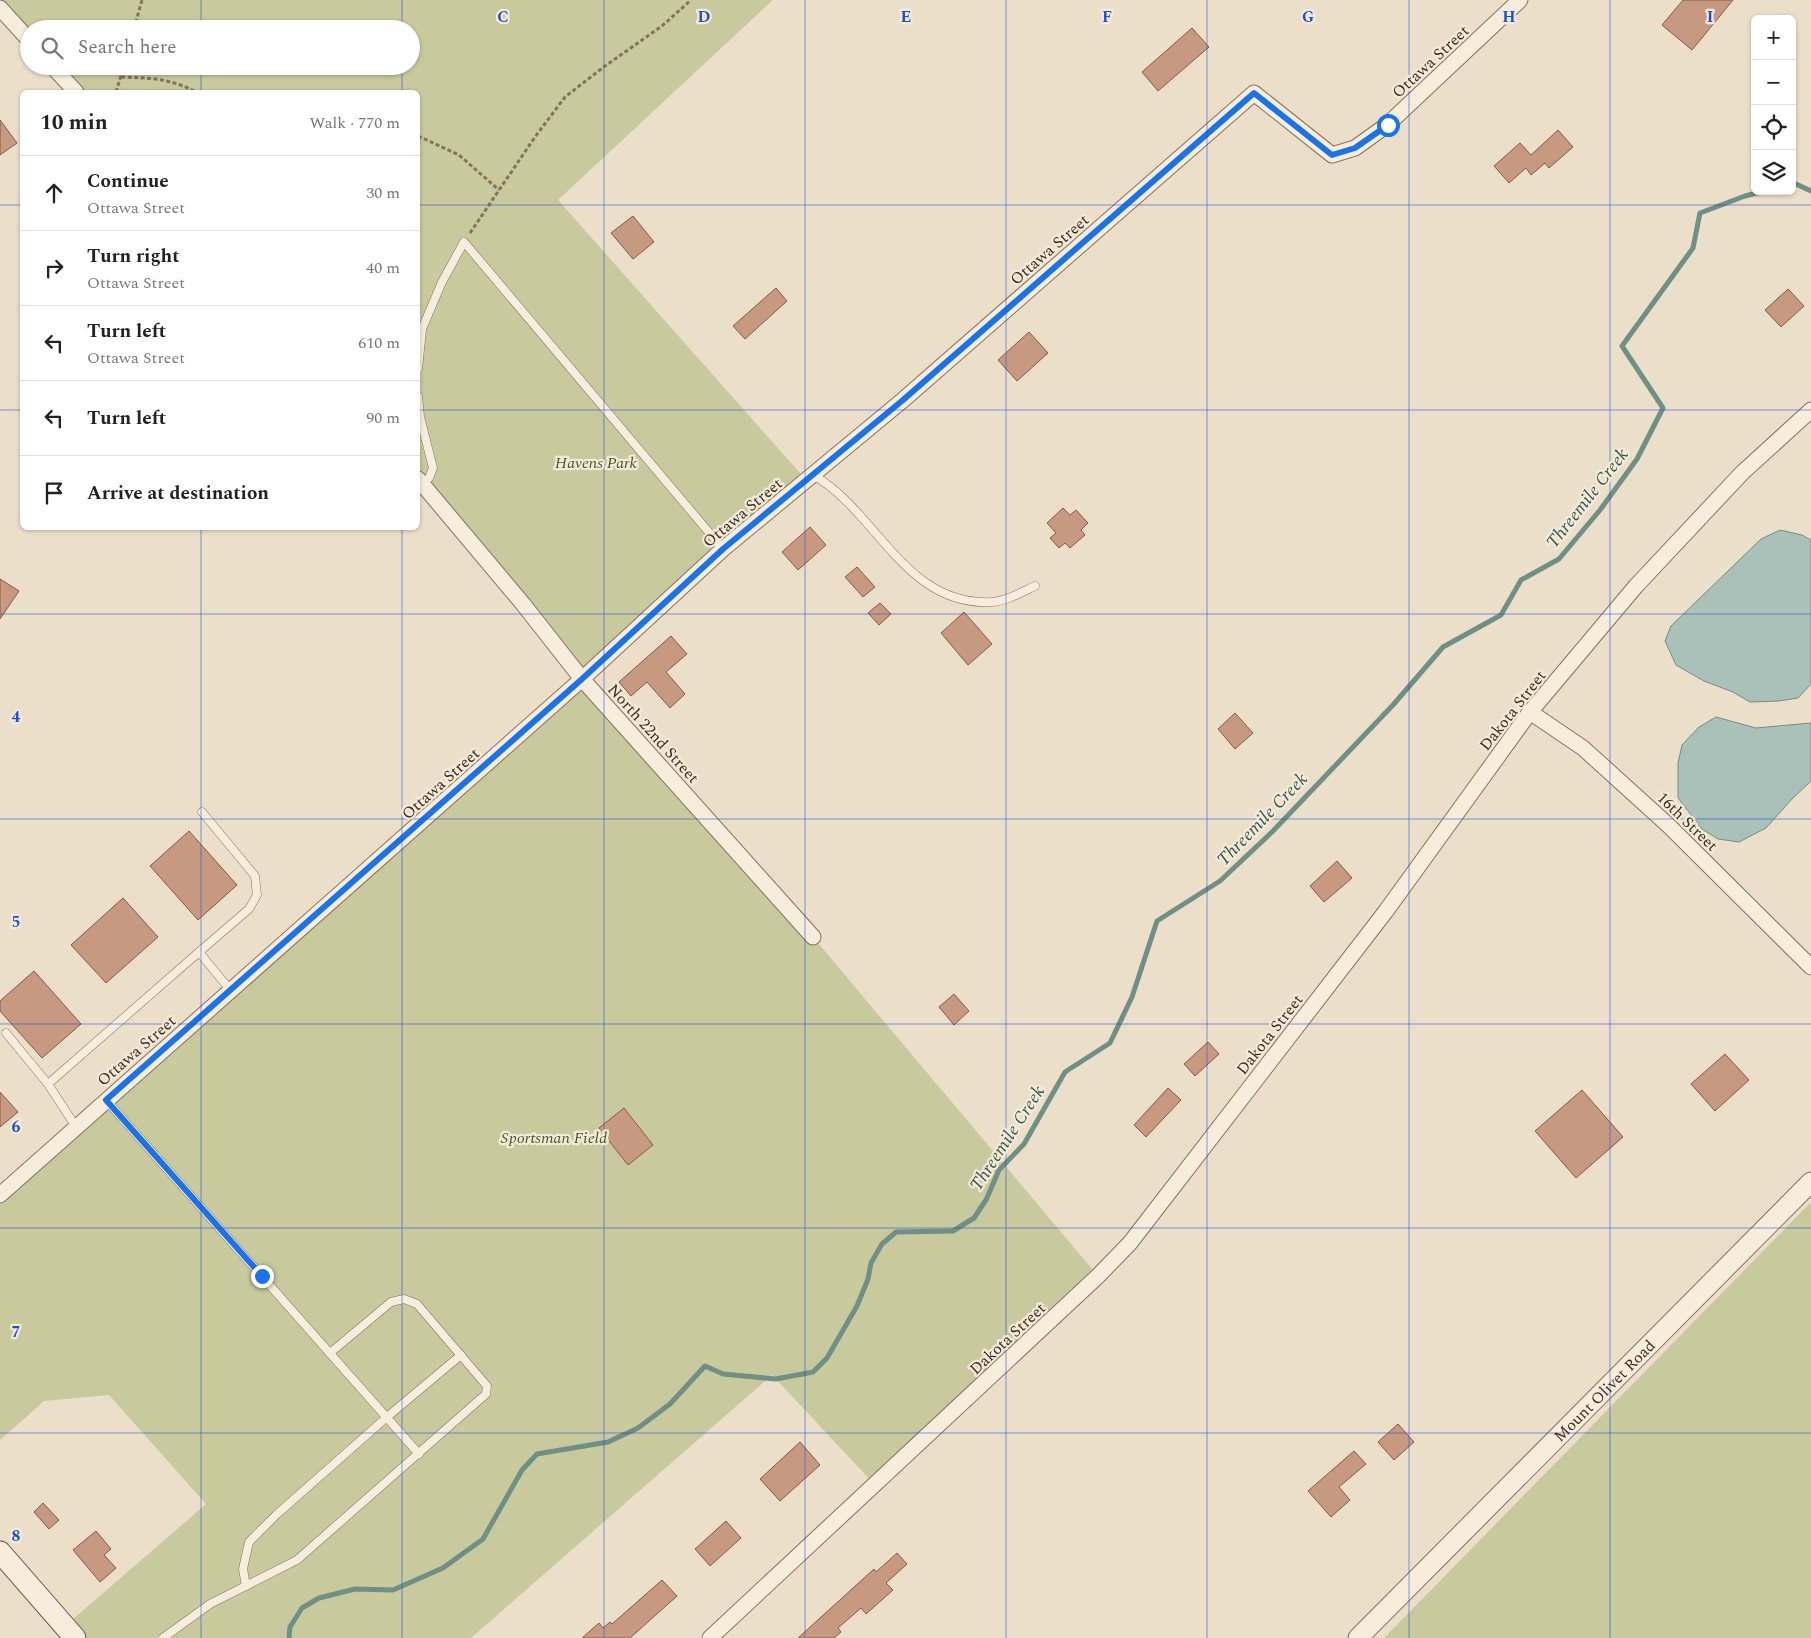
<!DOCTYPE html>
<html lang="en">
<head>
<meta charset="utf-8">
<style>
	:root { --surface:#fff; --page:#f6f6f6; --text:#222; --muted:#767676; --line:#e0e0e0 }
	body { margin:0; font-family:Spectral,serif; background:var(--page); color:var(--text) }
	.controls { position:absolute; right:15px; top:15px; display:grid; overflow:hidden; border-radius:8px; box-shadow:0 1px 4px #0004 }
	.controls button { width:45px; height:45px; display:grid; place-items:center; padding:0; border:0; border-bottom:1px solid var(--line); background:var(--surface); color:var(--text); font:25px sans-serif }
	.stop { position:absolute; width:15px; height:15px; margin:-11px; border:4px solid #1a73e8; border-radius:50%; background:#fff }
	.stop.end { background:#1a73e8; border-color:#fff; box-shadow:0 1px 5px #0008 }
	.list { margin:0; padding:0; list-style:none }
	h2 { display:flex; justify-content:space-between; align-items:center; height:65px; margin:0; padding:0 20px; font-size:21px }
	h2 small { font-size:16px; font-weight:400; color:var(--muted) }
	.list li { display:grid; grid-template-columns:32px 1fr auto; gap:15px; align-items:center; box-sizing:border-box; height:75px; padding:0 20px; border-top:1px solid var(--line) }
	.list b { display:block; font-size:19px; white-space:nowrap }
	.list p { margin:0; font-size:16px; white-space:nowrap; color:var(--muted) }
	.list em { font-size:16px; font-style:normal; color:var(--muted) }
	.icon { flex:none; width:28px; height:28px; fill:none; stroke:currentColor; stroke-width:2; stroke-linecap:round; stroke-linejoin:round }
	.map { position:relative; flex:none; width:1811px; height:1638px; overflow:hidden }
	.search { position:absolute; background:var(--surface); box-shadow:0 1px 4px #0004; left:20px; top:20px; width:400px; height:55px; display:flex; align-items:center; gap:12px; box-sizing:border-box; padding:0 18px; border-radius:28px; color:var(--muted); font-size:19px }
	.panel { position:absolute; background:var(--surface); box-shadow:0 1px 4px #0004; left:20px; top:90px; width:400px; height:440px; border-radius:8px }
	.map>svg:first-child { display:block }
	.green { fill:#c8ca9d }
	.water { fill:#a9c1b8; stroke:#708f85 }
	.lines { fill:none; stroke-linecap:round; stroke-linejoin:round }
	.stream { stroke:#708f85; stroke-width:5 }
	.building { fill:#c89981; stroke:#855a46 }
	.service-casing { stroke:#87715f; stroke-width:9 }
	.minor-casing { stroke:#87715f; stroke-width:17 }
	.tertiary-casing { stroke:#87715f; stroke-width:21 }
	.secondary-casing { stroke:#695342; stroke-width:23 }
	.path { stroke:#87715f; stroke-width:3; stroke-dasharray:4 2.5; stroke-linecap:butt }
	.service { stroke:#f7eddc; stroke-width:8 }
	.minor { stroke:#f7eddc; stroke-width:15 }
	.tertiary { stroke:#f7eddc; stroke-width:19 }
	.secondary { stroke:#f7eddc; stroke-width:21 }
	.route { stroke:#1a73e8; stroke-width:6 }
	.grid { fill:none; stroke:#1d4ed8; stroke-width:1; stroke-opacity:0.55 }
	.labels { text-anchor:middle; stroke-width:4.5; stroke-linejoin:round; paint-order:stroke }
	.street-label { font-size:16px; fill:#392b21; stroke:#f4ead8 }
	.park-label { font-size:16px; font-style:italic; fill:#4c5429; stroke:#f4ead8 }
	.water-label { font-size:18px; font-style:italic; fill:#325752; stroke:#f4ead8 }
	.grid-label { font-size:16px; text-anchor:middle; font-weight:bold; fill:#1d4ed8; stroke:#f4ead8; stroke-width:4.5; stroke-linejoin:round; paint-order:stroke }
</style>
</head>
<body>
<div class="map">
<svg width="1811" height="1638" viewBox="0 0 1811 1638">
	<rect width="100%" height="100%" fill="#ecdfc9"/>
	<!-- green -->
	<g class="green">
		<polygon points="0,0 773,0 558,200 807,481 583,679 813,937 1098,1276 876,1486 772,1375 471,1638 75,1638 65,1626 206,1504 109,1395 44,1401 0,1440 0,1195 582,679 418,477 418,92 76,92 52,66 411,66 411,29 29,29 0,8"/>
		<polygon points="1811,1202 1811,1638 1384,1638"/>
	</g>
	<!-- water -->
	<g class="water">
		<polygon points="1780,530 1802,535 1811,540 1811,684 1798,698 1779,701 1750,702 1733,692 1704,681 1676,665 1665,641 1671,626 1761,539"/>
		<polygon points="1716,717 1756,728 1811,723 1811,781 1792,799 1766,828 1739,842 1718,839 1702,829 1678,798 1678,763 1682,745 1699,727"/>
	</g>
	<g class="lines">
		<!-- stream -->
		<g class="stream">
			<polyline points="1792,185 1796,184 1811,191"/>
			<polyline points="289,1638 290,1627 302,1608 319,1598 355,1589 393,1590 443,1568 483,1539 522,1470 537,1454 608,1442 638,1428 670,1404 705,1366 723,1374 776,1379 813,1372 827,1358 857,1306 868,1279 871,1263 882,1244 896,1232 953,1231 974,1218 986,1200 999,1170 1024,1144 1065,1072 1110,1043 1132,997 1157,921 1220,881 1273,831 1393,705 1443,647 1501,615 1521,580 1559,559 1600,510 1637,459 1663,408 1622,346 1693,248 1700,213 1745,196 1765,191"/>
		</g>
	</g>
	<!-- building -->
	<g class="building">
		<polygon points="1683,0 1733,0 1692,50 1662,25"/>
		<polygon points="1192,28 1209,47 1158,91 1142,72"/>
		<polygon points="0,120 17,143 0,155"/>
		<polygon points="1558,130 1573,147 1549,168 1545,163 1531,175 1526,168 1509,183 1494,166 1520,143 1531,155"/>
		<polygon points="633,216 654,242 633,259 611,233"/>
		<polygon points="776,288 787,301 745,339 733,326"/>
		<polygon points="1788,289 1804,306 1781,327 1765,310"/>
		<polygon points="1029,332 1048,353 1017,381 998,360"/>
		<polygon points="1063,508 1070,515 1076,510 1088,523 1081,530 1085,535 1070,548 1065,543 1059,548 1050,538 1056,533 1047,523"/>
		<polygon points="810,527 826,545 798,570 782,552"/>
		<polygon points="857,567 875,587 863,597 845,577"/>
		<polygon points="0,579 19,591 0,619"/>
		<polygon points="880,603 891,614 879,625 868,613"/>
		<polygon points="964,612 992,644 968,665 941,633"/>
		<polygon points="671,636 687,654 666,672 685,694 670,708 647,682 631,696 619,682"/>
		<polygon points="1235,713 1253,733 1235,749 1218,729"/>
		<polygon points="189,831 237,885 198,920 150,866"/>
		<polygon points="1337,861 1352,878 1324,902 1310,886"/>
		<polygon points="123,898 158,937 106,983 71,945"/>
		<polygon points="34,971 81,1024 42,1058 0,1011 0,1001"/>
		<polygon points="954,994 969,1011 954,1025 939,1007"/>
		<polygon points="1208,1042 1219,1054 1195,1076 1184,1064"/>
		<polygon points="1725,1054 1749,1080 1715,1111 1691,1084"/>
		<polygon points="1168,1088 1181,1100 1146,1137 1134,1125"/>
		<polygon points="1582,1090 1623,1137 1576,1178 1535,1131"/>
		<polygon points="0,1092 18,1112 0,1127"/>
		<polygon points="624,1108 653,1145 628,1165 599,1128"/>
		<polygon points="1398,1424 1414,1442 1394,1460 1378,1442"/>
		<polygon points="800,1442 820,1465 780,1501 760,1479"/>
		<polygon points="1354,1451 1366,1464 1339,1487 1350,1500 1331,1517 1308,1491"/>
		<polygon points="43,1503 59,1520 49,1529 34,1512"/>
		<polygon points="726,1521 741,1538 710,1566 695,1549"/>
		<polygon points="96,1531 111,1549 104,1555 116,1568 100,1582 73,1550"/>
		<polygon points="897,1553 907,1564 886,1583 893,1590 866,1614 861,1608 838,1628 841,1632 834,1638 798,1638 874,1569 876,1572"/>
		<polygon points="662,1580 677,1596 630,1638 582,1638 599,1623 603,1628 610,1622 612,1624"/>
	</g>
	<g class="lines">
		<defs>
			<g id="service">
				<polyline points="418,369 422,329 442,282 464,242 723,549"/>
				<polyline points="418,396 420,417 433,468 429,478 422,484"/>
				<path d="M813 475C877 511 905 607 992 602 1007 601 1022 592 1035 586"/>
				<polyline points="199,952 249,909 257,895 255,876 202,812"/>
				<polyline points="6,1033 48,1084"/>
				<polyline points="106,1100 419,1454"/>
				<polyline points="76,1127 48,1084 199,952 231,991"/>
				<polyline points="246,1586 243,1569 249,1542 276,1515 387,1417 461,1355"/>
				<polyline points="163,1638 210,1604 297,1560 486,1394 487,1386 417,1304 404,1299 391,1302 330,1353"/>
			</g>
			<g id="minor">
				<polyline points="0,8 29,40"/>
				<polyline points="52,66 76,92"/>
				<polyline points="418,479 523,604 582,679 813,937"/>
				<polyline points="1530,712 1583,748 1668,825 1811,967"/>
				<polyline points="0,1195 582,679 723,549 903,400 1254,93 1332,155 1355,148 1387,125 1520,0"/>
				<polyline points="710,1638 1098,1276 1130,1243 1386,911 1530,712 1636,586 1742,473 1811,410"/>
			</g>
			<g id="tertiary">
				<path id="s1" d="M1358 1638 1811 1182"/>
			</g>
			<polyline id="secondary" points="0,1552 75,1638"/>
		</defs>
		<!-- service casing -->
		<use href="#service" class="service-casing"/>
		<!-- minor casing -->
		<use href="#minor" class="minor-casing"/>
		<!-- tertiary casing -->
		<use href="#tertiary" class="tertiary-casing"/>
		<!-- secondary casing -->
		<use href="#secondary" class="secondary-casing"/>
		<!-- path -->
		<g class="path">
			<polyline points="134,29 142,0"/>
			<path d="M121 77C149 78 170 78 196 92"/>
			<polyline points="116,92 124,66"/>
			<polyline points="418,136 459,155 499,190"/>
			<polyline points="470,233 535,137 565,97 605,66 662,26 691,0"/>
		</g>
		<!-- service -->
		<use href="#service" class="service"/>
		<!-- minor -->
		<use href="#minor" class="minor"/>
		<!-- tertiary -->
		<use href="#tertiary" class="tertiary"/>
		<!-- secondary -->
		<use href="#secondary" class="secondary"/>
	</g>
	<g class="lines">
		<!-- route -->
		<polyline class="route" points="262,1276 106,1100 582,679 723,549 903,400 1254,93 1332,155 1355,148 1388,125"/>
	</g>
	<!-- grid -->
	<path class="grid" d="M201 0V29M402 0V29M604 0V1638M805 0V1638M1006 0V1638M1207 0V1638M1409 0V1638M1610 0V1638M201 66V92M402 66V92M0 205H22M418 205H1811M0 410H22M418 410H1811M201 528V1638M402 528V1638M0 614H1811M0 819H1811M0 1024H1811M0 1228H1811M0 1433H1811"/>
	<g class="labels">
		<!-- street labels -->
		<g class="street-label">
			<text transform="translate(1430 61) rotate(-43)" y="6">Ottawa Street</text>
			<text transform="translate(1049 249) rotate(-41)" y="6">Ottawa Street</text>
			<text transform="translate(742 512) rotate(-40)" y="6">Ottawa Street</text>
			<text transform="translate(1512 710) rotate(-52)" y="6">Dakota Street</text>
			<text transform="translate(654 733) rotate(48)" y="6">North 22nd Street</text>
			<text transform="translate(440 783) rotate(-42)" y="6">Ottawa Street</text>
			<text transform="translate(1688 821) rotate(44)" y="6">16th Street</text>
			<text transform="translate(1269 1034) rotate(-52)" y="6">Dakota Street</text>
			<text transform="translate(136 1050) rotate(-41)" y="6">Ottawa Street</text>
			<text transform="translate(1007 1338) rotate(-43)" y="6">Dakota Street</text>
			<text dy="6" stroke="none"><textPath href="#s1" startOffset="349">Mount Olivet Road</textPath></text>
		</g>
		<!-- park labels -->
		<g class="park-label">
			<text x="596" y="468">Havens Park</text>
			<text x="554" y="1143">Sportsman Field</text>
		</g>
		<!-- water labels -->
		<g class="water-label">
			<text transform="translate(1587 498) rotate(-52)" y="6">Threemile Creek</text>
			<text transform="translate(1262 819) rotate(-46)" y="6">Threemile Creek</text>
			<text transform="translate(1007 1138) rotate(-57)" y="6">Threemile Creek</text>
		</g>
	</g>
	<g class="grid-label">
		<text x="503" y="22">C</text>
		<text x="704" y="22">D</text>
		<text x="906" y="22">E</text>
		<text x="1107" y="22">F</text>
		<text x="1308" y="22">G</text>
		<text x="1509" y="22">H</text>
		<text x="1710" y="22">I</text>
		<text x="16" y="722">4</text>
		<text x="16" y="927">5</text>
		<text x="16" y="1132">6</text>
		<text x="16" y="1337">7</text>
		<text x="16" y="1541">8</text>
	</g>
</svg>
<div class="controls">
<button>+</button>
<button>−</button>
<button><svg class="icon" aria-label="locate" viewBox="0 0 24 24"><circle cx="12" cy="12" r="6"/><path d="M12 2v4M12 18v4M2 12h4M18 12h4"/></svg></button>
<button><svg class="icon" aria-label="layers" viewBox="0 0 24 24"><path d="M12 4l9 5-9 5-9-5zM3 14l9 5 9-5"/></svg></button>
</div>
<div class="stop" style="left:1388px;top:125px"></div>
<div class="stop end" style="left:262px;top:1276px"></div>
<div class="search"><svg class="icon" aria-label="search" viewBox="0 0 24 24"><circle cx="10" cy="10" r="6"/><path d="M15 15l6 6"/></svg>Search here</div>
<section class="panel">
<h2>10 min<small>Walk · 770 m</small></h2>
<ul class="list">
<li><svg class="icon" aria-label="ahead" viewBox="0 0 24 24"><path d="M12 20V5M6 11l6-6 6 6"/></svg><div><b>Continue</b><p>Ottawa Street</p></div><em>30 m</em></li>
<li><svg class="icon" aria-label="right" viewBox="0 0 24 24"><path d="M7 20v-9h11M14 6l5 5-5 5"/></svg><div><b>Turn right</b><p>Ottawa Street</p></div><em>40 m</em></li>
<li><svg class="icon" aria-label="left" viewBox="0 0 24 24"><path d="M17 20v-9H6M10 6l-5 5 5 5"/></svg><div><b>Turn left</b><p>Ottawa Street</p></div><em>610 m</em></li>
<li><svg class="icon" aria-label="left" viewBox="0 0 24 24"><path d="M17 20v-9H6M10 6l-5 5 5 5"/></svg><div><b>Turn left</b></div><em>90 m</em></li>
<li><svg class="icon" aria-label="arrive" viewBox="0 0 24 24"><path d="M6 21V4h12l-3 4 3 4H6"/></svg><div><b>Arrive at destination</b></div></li>
</ul>
</section>
</div>
</body>
</html>
